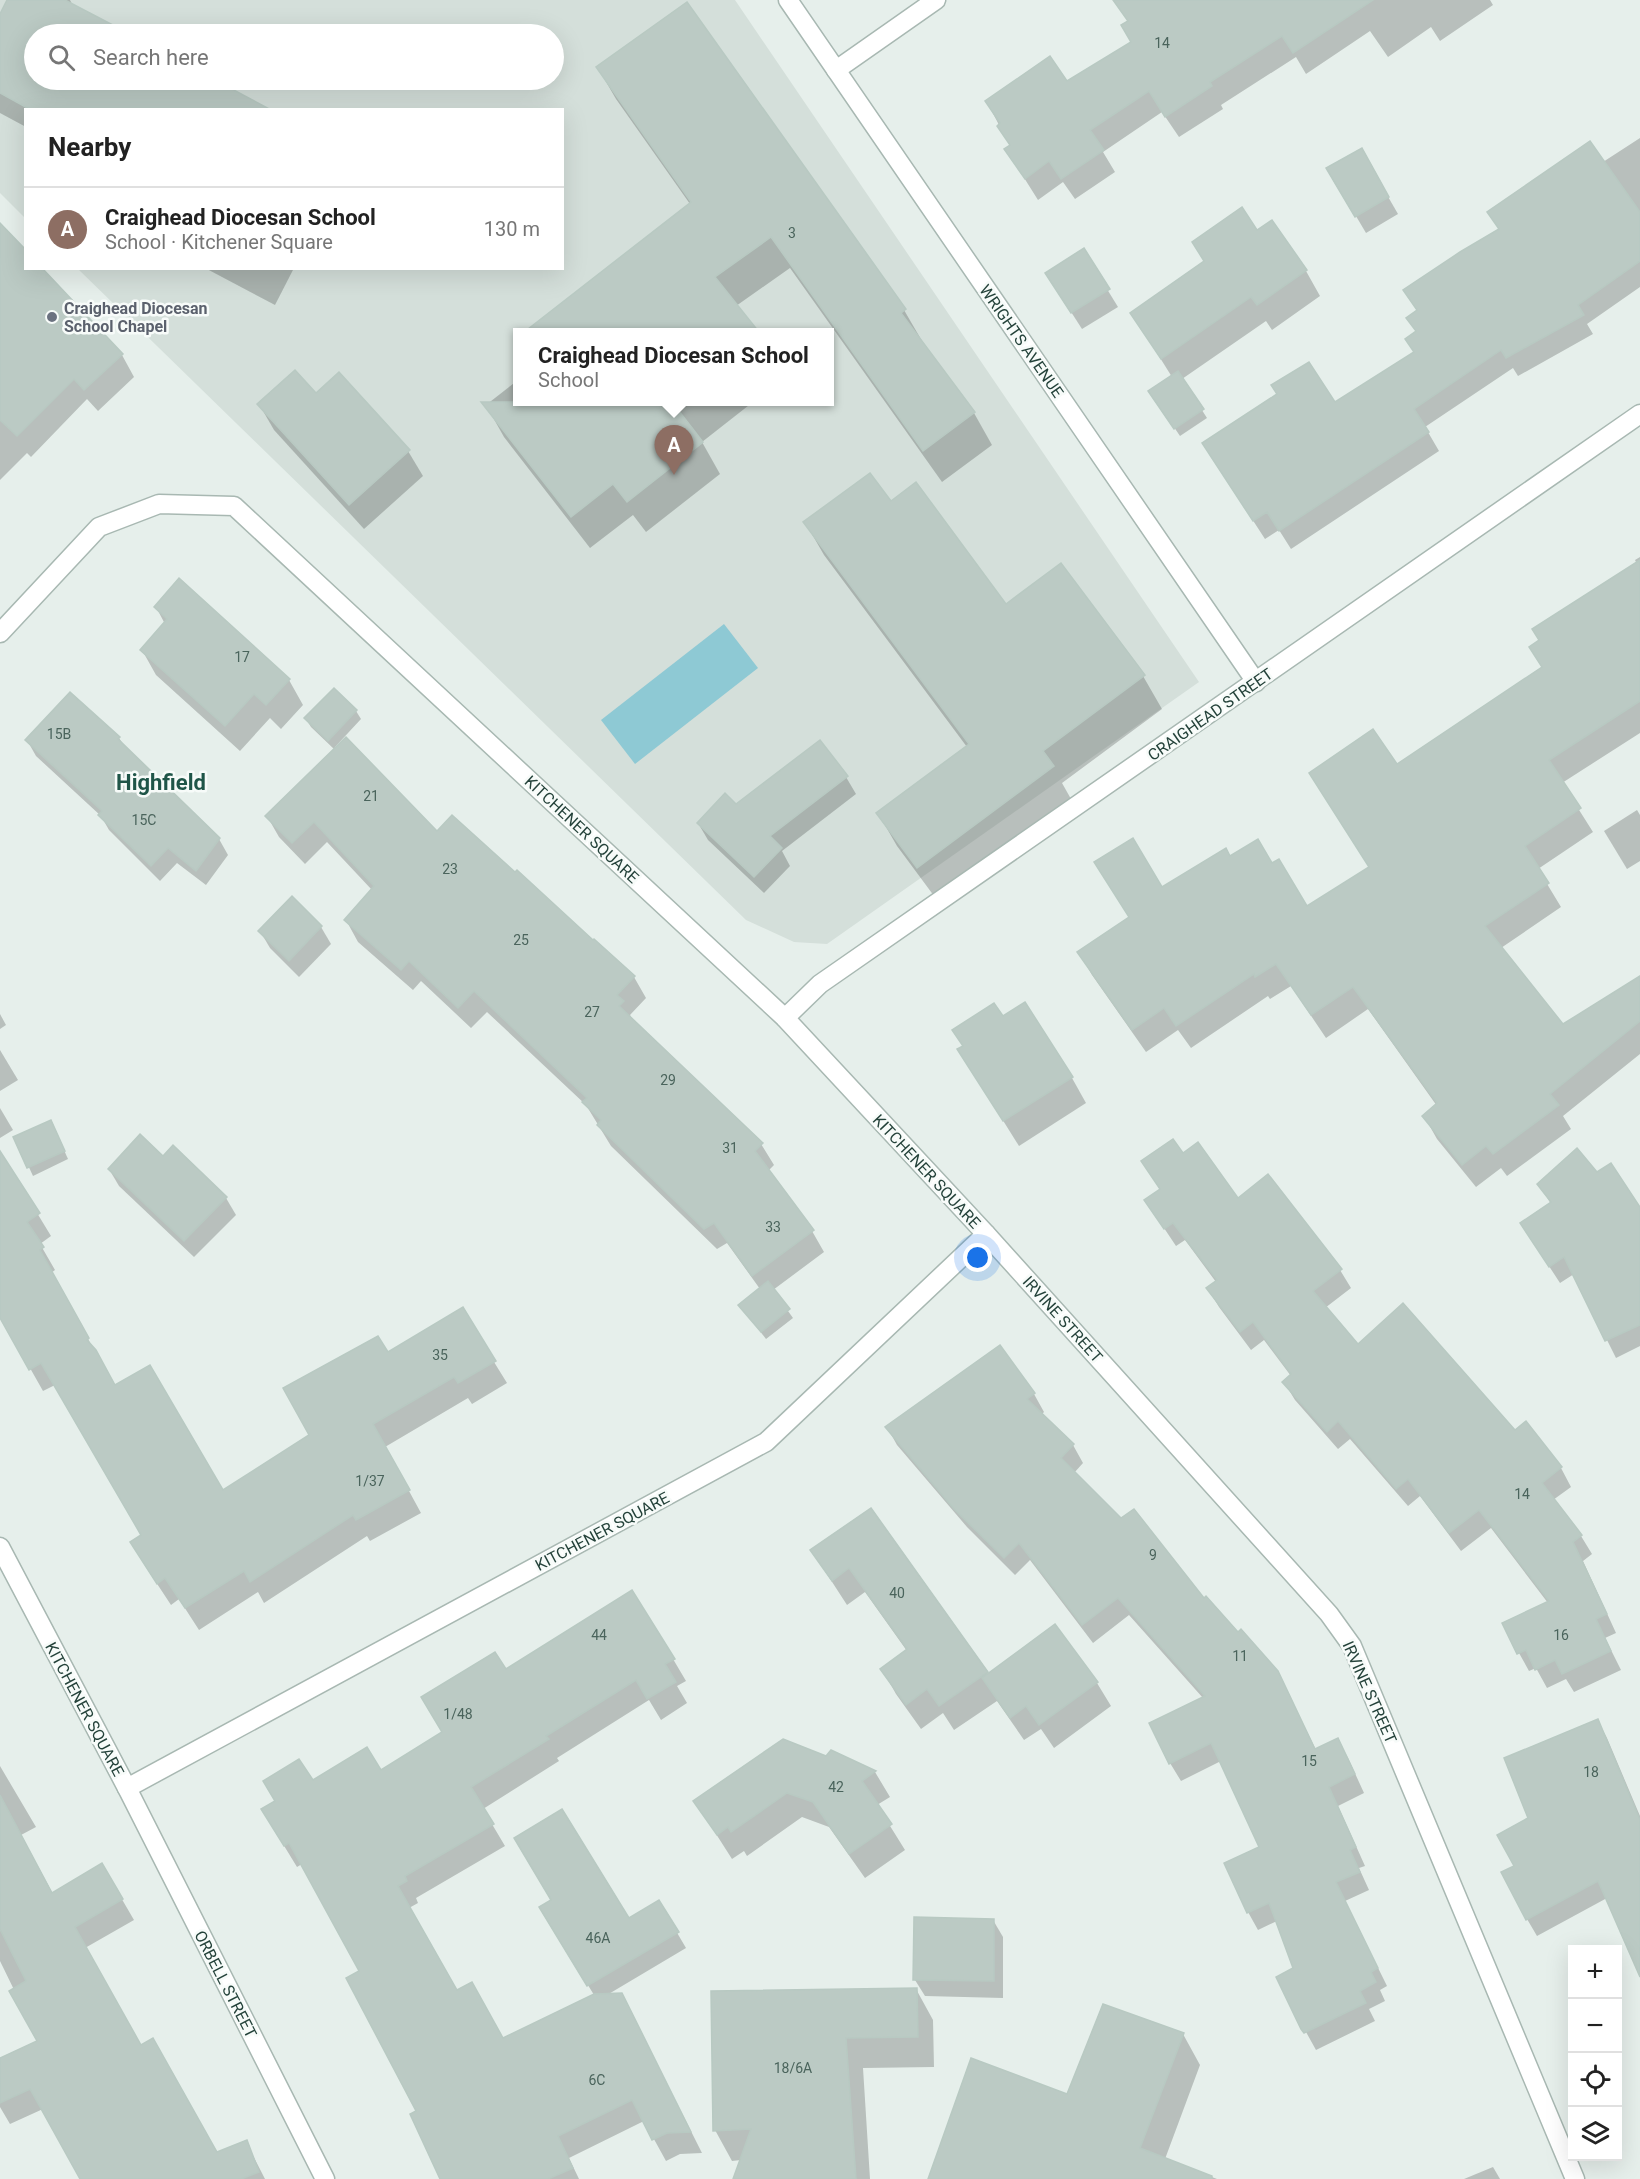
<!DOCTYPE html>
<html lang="en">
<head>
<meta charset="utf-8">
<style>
	:root { --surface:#fff; --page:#f6f6f6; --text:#222; --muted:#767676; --line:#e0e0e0; --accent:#d93025 }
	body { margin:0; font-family:Roboto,sans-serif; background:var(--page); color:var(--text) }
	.controls { position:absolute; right:18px; bottom:18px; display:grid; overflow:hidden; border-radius:0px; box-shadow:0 6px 24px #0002 }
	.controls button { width:54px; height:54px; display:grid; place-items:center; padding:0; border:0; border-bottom:2px solid var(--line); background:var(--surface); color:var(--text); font:30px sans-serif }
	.you { position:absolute; left:978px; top:1258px; width:21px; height:21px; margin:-15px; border:4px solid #fff; border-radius:50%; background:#1a73e8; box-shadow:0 0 0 9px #1a73e833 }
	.badge { display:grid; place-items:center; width:39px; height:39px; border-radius:50%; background:var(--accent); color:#fff; font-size:20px; font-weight:700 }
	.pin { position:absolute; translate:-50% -50px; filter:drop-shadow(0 2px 3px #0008) }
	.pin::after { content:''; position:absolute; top:32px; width:21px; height:18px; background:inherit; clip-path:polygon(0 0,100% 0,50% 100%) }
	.popup { position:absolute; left:513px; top:328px; width:321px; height:78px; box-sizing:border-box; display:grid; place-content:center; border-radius:0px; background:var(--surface); filter:drop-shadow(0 2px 4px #0005); font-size:20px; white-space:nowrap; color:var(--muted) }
	.popup b { font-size:22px; color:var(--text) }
	.popup::after { content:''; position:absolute; left:50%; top:100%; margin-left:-12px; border:12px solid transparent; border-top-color:var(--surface) }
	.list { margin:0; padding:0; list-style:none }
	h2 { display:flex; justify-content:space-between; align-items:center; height:78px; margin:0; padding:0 24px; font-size:26px }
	h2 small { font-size:20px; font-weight:400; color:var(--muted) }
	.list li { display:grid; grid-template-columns:39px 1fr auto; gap:18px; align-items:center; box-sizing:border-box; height:84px; padding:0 24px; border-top:2px solid var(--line) }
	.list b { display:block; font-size:22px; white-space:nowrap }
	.list p { margin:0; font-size:20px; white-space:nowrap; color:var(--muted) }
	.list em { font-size:20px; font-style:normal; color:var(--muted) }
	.icon { flex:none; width:33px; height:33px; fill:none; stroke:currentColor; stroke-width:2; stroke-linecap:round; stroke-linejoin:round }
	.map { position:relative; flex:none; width:1640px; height:2179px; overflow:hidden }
	.search { position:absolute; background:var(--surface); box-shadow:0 6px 24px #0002; left:24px; top:24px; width:540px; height:66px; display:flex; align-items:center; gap:15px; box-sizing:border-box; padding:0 21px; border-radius:33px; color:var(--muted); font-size:22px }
	.panel { position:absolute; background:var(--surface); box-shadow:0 6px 24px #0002; left:24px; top:108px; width:540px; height:162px; border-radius:0px }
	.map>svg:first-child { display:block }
	.built { fill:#d4dfda; fill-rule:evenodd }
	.water { fill:#8ec9d4 }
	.shadow { fill:#0003 }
	.building { fill:#bbcac4; stroke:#b8c9c2; stroke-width:1.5 }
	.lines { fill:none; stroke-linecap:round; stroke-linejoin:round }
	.minor-casing { stroke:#a8b8b2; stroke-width:21 }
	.minor { stroke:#fff; stroke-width:18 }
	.worship-dot { fill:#6b7280; stroke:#f7fbf9; stroke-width:2 }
	.labels { text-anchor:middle; stroke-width:5; stroke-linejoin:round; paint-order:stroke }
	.number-label { font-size:14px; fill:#4a645c }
	.worship-label { font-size:16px; font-weight:bold; fill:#5b616d; stroke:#f7fbf9; text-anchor:start }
	.street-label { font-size:16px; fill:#24423a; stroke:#f7fbf9 }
	.district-label { font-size:22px; font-weight:bold; fill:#1f5548; stroke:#f7fbf9 }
</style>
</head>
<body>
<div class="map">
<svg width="1640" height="2179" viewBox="0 0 1640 2179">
	<rect width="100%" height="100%" fill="#e6efeb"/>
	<!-- built -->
	<path class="built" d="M0 0H735L1199 682 827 944 794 942 746 920 78 269 562 268V110H26L25 218 0 193ZM34 34H554V80H34ZM518 332H830V402H518Z"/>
	<!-- water -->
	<polygon class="water" points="724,624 758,668 635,764 601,720"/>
	<!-- shadow -->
	<g class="shadow">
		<polygon points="9,0 70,0 73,6 127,34 34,34 34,80 212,80 268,110 26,110 26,127 0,113 0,17"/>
		<polygon points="1138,0 1490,0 1493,5 1440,41 1431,27 1388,57 1370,31 1306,74 1296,57 1221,105 1223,109 1179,137 1162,112 1103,152 1115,172 1075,199 1063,182 1038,200 1006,149 1010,146 987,102 1067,83 1133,43 1129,22"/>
		<polygon points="598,68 904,310 922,341 921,342 974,413 992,445 942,482 790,268 736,306 757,332 547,332 690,204 616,99"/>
		<polygon points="1640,138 1640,287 1587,324 1593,334 1518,376 1513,368 1425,427 1439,451 1291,549 1279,530 1265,539 1215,462 1334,404 1415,353 1417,332 1408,318 1418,312 1405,290 1500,230 1489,213 1603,162"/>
		<polygon points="1361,150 1398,214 1366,233 1328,169"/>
		<polygon points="1272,222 1306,271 1320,296 1272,330 1266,321 1182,379 1207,418 1180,436 1155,399 1172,377 1132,313"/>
		<polygon points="1083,250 1118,307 1082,329 1057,290"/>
		<polygon points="0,254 26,268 122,355 134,377 98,411 87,399 31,457 27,453 0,480"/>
		<polygon points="205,268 294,268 275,305"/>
		<polygon points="518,380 518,402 753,402 702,442 720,474 646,532 633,515 590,548 504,437 486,405"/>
		<polygon points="316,395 408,451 423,476 364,529 274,430 259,404"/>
		<polygon points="891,503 1006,606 1143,676 1162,709 1062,783 1071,799 937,900 897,846 878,813 967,747 824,555 805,522"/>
		<polygon points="1640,557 1640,733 1562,783 1593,832 1538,869 1561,907 1501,948 1562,1026 1640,978 1640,1054 1563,1116 1571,1129 1507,1176 1501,1168 1476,1187 1437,1139 1424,1116 1437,1106 1368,1009 1326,1038 1291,986 1270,999 1268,996 1191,1048 1178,1030 1146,1052 1092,975 1079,952 1130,918 1161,889 1229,858 1271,865 1307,908 1370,868 1397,766 1543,668 1637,564 1635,560"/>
		<polygon points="156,607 289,680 303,705 281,729 270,718 240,751 156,675 142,650 165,624"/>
		<polygon points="334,690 356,711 361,719 335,747 437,833 634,977 646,998 630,1015 635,1024 761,1144 774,1165 768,1171 812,1231 824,1252 773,1290 793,1318 766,1339 740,1305 760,1289 727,1243 717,1249 611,1146 586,1105 487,1012 471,1028 421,981 413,990 358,942 346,920 372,890 327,842 305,864 279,837 267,816 335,750 311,727 306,719"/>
		<polygon points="70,694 119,738 125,747 219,839 228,855 206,885 177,863 160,881 109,830 101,816 36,756 27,740"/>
		<polygon points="846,777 856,794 782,851 790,866 764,893 708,840 698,823 736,806"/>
		<polygon points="1637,810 1640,815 1640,861 1627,869 1604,831"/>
		<polygon points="292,898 321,927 331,944 299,977 270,948 260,931"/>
		<polygon points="0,1014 6,1025 0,1029"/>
		<polygon points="1002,1018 1072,1078 1086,1103 1019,1146 959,1050"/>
		<polygon points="0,1050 18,1080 0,1091"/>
		<polygon points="0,1108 13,1130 0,1138"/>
		<polygon points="55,1130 68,1159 33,1176 15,1137"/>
		<polygon points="1183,1155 1237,1201 1340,1270 1351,1288 1325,1308 1358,1346 1515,1432 1526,1423 1561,1468 1571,1487 1553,1500 1581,1536 1592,1554 1583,1561 1616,1633 1605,1638 1621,1670 1574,1692 1566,1679 1547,1688 1536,1668 1529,1671 1519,1653 1548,1603 1491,1528 1461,1551 1420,1496 1408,1506 1350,1439 1338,1449 1295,1400 1284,1382 1291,1376 1264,1340 1251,1350 1219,1307 1208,1289 1216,1282 1185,1240 1176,1246 1146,1201 1161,1191 1143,1162"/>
		<polygon points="163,1158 226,1198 236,1215 194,1257 119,1186 109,1169"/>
		<polygon points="1597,1174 1640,1210 1640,1346 1616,1358 1574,1274 1560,1283 1532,1240 1551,1204 1539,1184"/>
		<polygon points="17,1180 51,1236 40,1244 55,1270 51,1273 115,1387 223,1492 311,1435 387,1354 494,1362 507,1383 472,1404 468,1398 385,1447 421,1513 370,1541 367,1536 264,1603 258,1592 199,1630 179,1599 171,1605 144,1564 143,1535 55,1385 43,1391 0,1315 0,1190"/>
		<polygon points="1000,1347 1034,1394 1044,1412 1041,1415 1073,1445 1083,1463 1074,1473 1277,1672 1316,1750 1338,1740 1348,1758 1364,1793 1338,1806 1365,1866 1359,1868 1369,1890 1345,1901 1387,1986 1380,1990 1385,2001 1369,2009 1375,2021 1316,2050 1306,2032 1278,1978 1295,1969 1277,1921 1258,1930 1248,1912 1261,1848 1221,1761 1181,1781 1170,1763 1203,1698 1129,1615 1093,1643 1030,1560 1015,1575 967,1527 897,1445 887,1427"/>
		<polygon points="871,1510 988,1675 1055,1626 1097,1683 1111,1706 1054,1748 1041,1729 1024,1740 997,1701 954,1730 943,1713 921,1729 896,1694 882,1669 907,1651 865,1592 847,1605 812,1551"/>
		<polygon points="673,1659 686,1681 677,1686 687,1703 661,1720 649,1700 557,1758 559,1761 483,1809 505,1846 416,1898 418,1903 409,1908 457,1992 503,2040 594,1995 541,1908 628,1920 659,1902 686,1948 607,1995 633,2016 702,2153 680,2154 666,2161 644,2121 569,2158 579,2179 441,2179 418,2112 361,1972 302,1864 297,1867 275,1831 312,1782 381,1772 443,1733 505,1672"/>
		<polygon points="1598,1721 1607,1738 1640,1816 1640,1969 1607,1898 1537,1936 1527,1919 1516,1866 1530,1819"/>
		<polygon points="831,1752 875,1772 890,1797 877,1805 905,1850 865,1878 829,1827 802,1817 747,1856 744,1851 732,1859 695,1801 827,1758"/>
		<polygon points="0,1766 36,1827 21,1835 53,1894 102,1865 134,1920 85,1948 141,2047 216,2154 246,2142 265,2179 81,2179 43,2109 10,2124 0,2107 0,2060 39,2041 0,1961"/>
		<polygon points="993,1920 1003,1937 1003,1998 925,1996 915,1980"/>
		<polygon points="916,1989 933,2020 934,2067 863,2068 870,2179 734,2179 741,2160 732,2161 715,2130 712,1993"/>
		<polygon points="1183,2034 1200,2065 1165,2159 1217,2179 930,2179 1068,2096"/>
		<polygon points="1493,2167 1500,2179 1464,2179"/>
	</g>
	<!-- building -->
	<g class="building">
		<polygon points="7,0 65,0 130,34 34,34 34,80 215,80 271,110 31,110 0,93 0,14"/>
		<polygon points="1113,0 1373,0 1293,53 1282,36 1210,82 1212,86 1165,117 1149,91 1090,130 1104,150 1061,179 1049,161 1025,179 1004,149 1010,145 997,126 1000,123 985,101 1050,56 1067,81 1131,42 1121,25 1128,21"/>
		<polygon points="687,2 906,309 901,313 975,412 923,451 771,237 715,277 759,332 523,333 691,202 596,67"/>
		<polygon points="1590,141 1640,212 1640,261 1578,305 1584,315 1506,358 1501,350 1414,409 1429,432 1279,531 1267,512 1253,521 1202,443 1277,394 1271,385 1309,362 1335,402 1414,352 1405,339 1416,331 1406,318 1417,310 1403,290 1460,252 1499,229 1487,212"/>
		<polygon points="1362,148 1389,197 1355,217 1326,168"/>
		<polygon points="1242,207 1257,230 1272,220 1307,270 1257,305 1251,297 1161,359 1130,313 1204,261 1192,242"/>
		<polygon points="0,223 26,250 26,268 42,268 123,354 84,390 74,379 17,436 0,420"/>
		<polygon points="1084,248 1110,289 1071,313 1045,273"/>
		<polygon points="295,370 316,393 339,372 410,450 349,505 257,404"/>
		<polygon points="1178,371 1204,409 1174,429 1148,391"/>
		<polygon points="481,402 672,402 703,442 627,502 613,484 571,517"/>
		<polygon points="870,473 891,501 916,482 1006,604 1061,563 1145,675 1043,751 1054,766 917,868 876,813 969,744 803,522"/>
		<polygon points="1640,560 1640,701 1549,760 1581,808 1525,846 1549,883 1485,926 1563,1024 1640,976 1640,1021 1550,1094 1559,1105 1493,1154 1486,1146 1462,1165 1422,1116 1437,1103 1353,987 1311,1015 1276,964 1255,977 1254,974 1176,1026 1164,1008 1132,1030 1077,952 1129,917 1094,862 1133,838 1162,887 1226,848 1230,856 1258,839 1272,863 1279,859 1307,906 1369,867 1309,773 1373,729 1397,764 1542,667 1529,647 1539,640 1532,629"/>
		<polygon points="179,578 290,679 266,705 254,694 225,726 140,650 167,619 154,607"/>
		<polygon points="334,688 357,710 328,741 304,718"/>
		<polygon points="70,692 120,737 118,739 220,838 196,871 168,848 151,866 98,815 102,811 25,740"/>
		<polygon points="346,737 437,831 452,815 515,872 517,870 593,940 594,939 635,976 617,995 624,1001 619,1006 763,1143 755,1151 814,1230 752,1276 714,1223 704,1229 597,1125 601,1120 582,1102 587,1098 474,991 458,1008 409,961 401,970 344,920 374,886 314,822 292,843 265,816"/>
		<polygon points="820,740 848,776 770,836 782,848 754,877 697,823 725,793 736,804"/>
		<polygon points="292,896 322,926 289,961 258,931"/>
		<polygon points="1025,1002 1073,1077 1003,1121 957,1049 963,1046 952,1030 994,1003 1003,1016"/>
		<polygon points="51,1120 65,1151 27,1168 13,1137"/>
		<polygon points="140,1134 163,1156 173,1145 227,1197 184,1241 108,1169"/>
		<polygon points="1173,1139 1183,1153 1198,1142 1238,1198 1268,1174 1342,1269 1313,1291 1358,1344 1403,1303 1515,1430 1526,1421 1562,1467 1542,1483 1582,1535 1573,1542 1607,1614 1596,1619 1611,1651 1562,1674 1555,1660 1535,1670 1526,1650 1517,1654 1502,1623 1549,1601 1479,1510 1449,1533 1408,1479 1396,1489 1338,1421 1327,1432 1282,1382 1291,1374 1253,1322 1240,1332 1206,1288 1217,1280 1173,1223 1164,1229 1144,1200 1160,1189 1141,1161"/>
		<polygon points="1577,1148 1597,1172 1611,1163 1640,1207 1640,1325 1605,1341 1564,1257 1549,1267 1520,1223 1551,1202 1537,1184"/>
		<polygon points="0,1151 40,1213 27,1222 44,1247 40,1250 89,1338 87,1340 96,1350 115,1385 150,1365 223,1490 309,1435 283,1388 378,1336 388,1352 463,1307 496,1361 458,1383 454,1377 373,1424 410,1490 356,1520 353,1515 250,1582 244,1571 185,1608 165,1578 157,1584 130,1542 141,1535 41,1363 29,1370 0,1318"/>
		<polygon points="768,1281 790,1309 761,1332 738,1305"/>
		<polygon points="1000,1345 1035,1393 1027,1399 1074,1444 1061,1458 1121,1518 1134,1509 1204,1598 1206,1596 1238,1632 1241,1629 1278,1671 1315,1749 1338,1738 1355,1774 1329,1787 1356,1847 1350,1850 1360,1872 1336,1882 1378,1968 1371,1972 1376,1982 1360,1991 1366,2003 1304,2033 1301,2029 1276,1977 1293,1968 1269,1903 1247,1913 1224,1863 1259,1847 1211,1743 1169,1764 1149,1723 1205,1696 1118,1598 1082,1625 1019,1543 1004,1558 954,1509 885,1427"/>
		<polygon points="871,1508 988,1672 939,1706 927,1689 906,1705 880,1669 907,1649 849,1568 832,1581 810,1550"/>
		<polygon points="632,1590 675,1659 665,1664 676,1682 647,1699 636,1680 546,1736 549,1739 471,1787 494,1824 405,1876 407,1881 398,1886 457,1990 472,1982 503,2038 594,1994 622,1993 691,2132 667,2133 652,2140 632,2100 558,2136 573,2168 548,2179 440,2179 410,2114 416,2111 346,1978 359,1971 289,1843 284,1846 261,1809 275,1801 263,1781 299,1759 313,1780 367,1747 381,1770 442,1732 421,1697 495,1652 506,1669"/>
		<polygon points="1055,1624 1098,1682 1039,1725 1026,1706 1010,1718 982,1678"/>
		<polygon points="1598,1719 1640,1820 1640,1977 1598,1881 1526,1920 1501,1872 1514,1866 1497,1835 1528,1818 1504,1758"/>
		<polygon points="783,1739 826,1756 831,1750 876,1771 862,1781 892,1824 849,1854 813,1802 787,1793 731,1832 728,1827 717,1835 693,1801"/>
		<polygon points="0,1795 52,1893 102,1863 123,1899 75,1927 141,2045 153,2038 217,2152 247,2140 259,2172 241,2179 80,2179 30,2089 0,2103 0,2058 37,2041 9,1991 26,1981 0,1929"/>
		<polygon points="562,1809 629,1918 659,1900 679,1932 587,1986 539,1907 551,1900 514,1838"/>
		<polygon points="914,1917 994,1919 994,1981 913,1980"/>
		<polygon points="917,1988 918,2037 846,2038 856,2179 733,2179 751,2129 713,2131 711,1991"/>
		<polygon points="1103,2004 1184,2033 1140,2148 1212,2176 1212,2179 928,2179 971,2058 1067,2094"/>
	</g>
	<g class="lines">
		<defs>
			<g id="minor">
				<polyline points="788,0 1256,682"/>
				<polyline points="836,70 936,0"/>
				<polyline points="0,633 99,527 159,504 234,506 785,1018 986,1234 1329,1614 1352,1646 1575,2179"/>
				<polyline points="785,1018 820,984 1640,414"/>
				<polyline points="0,1547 127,1788 766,1442 986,1234"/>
				<polyline points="127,1788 325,2179"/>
			</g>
		</defs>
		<!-- minor casing -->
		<use href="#minor" class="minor-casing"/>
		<!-- minor -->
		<use href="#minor" class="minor"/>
	</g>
	<!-- markers -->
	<circle class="worship-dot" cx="52" cy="317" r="6"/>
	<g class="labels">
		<!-- number labels -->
		<g class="number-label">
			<text x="1162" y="48">14</text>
			<text x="792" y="238">3</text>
			<text x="242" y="662">17</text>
			<text x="59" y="739">15B</text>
			<text x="371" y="801">21</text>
			<text x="144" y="825">15C</text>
			<text x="450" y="874">23</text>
			<text x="521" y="945">25</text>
			<text x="592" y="1017">27</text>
			<text x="668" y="1085">29</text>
			<text x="730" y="1153">31</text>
			<text x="773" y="1232">33</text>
			<text x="440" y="1360">35</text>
			<text x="370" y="1486">1/37</text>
			<text x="1522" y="1499">14</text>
			<text x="1153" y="1560">9</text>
			<text x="897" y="1598">40</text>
			<text x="599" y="1640">44</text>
			<text x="1561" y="1640">16</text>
			<text x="1240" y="1661">11</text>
			<text x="458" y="1719">1/48</text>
			<text x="1309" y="1766">15</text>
			<text x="1591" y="1777">18</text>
			<text x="836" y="1792">42</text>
			<text x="598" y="1943">46A</text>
			<text x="793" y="2073">18/6A</text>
			<text x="597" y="2085">6C</text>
		</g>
		<!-- worship labels -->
		<g class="worship-label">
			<text x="64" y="314">Craighead Diocesan<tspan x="64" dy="18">School Chapel</tspan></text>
		</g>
		<!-- street labels -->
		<g class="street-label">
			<text transform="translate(1022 341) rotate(55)" y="6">WRIGHTS AVENUE</text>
			<text transform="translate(1210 714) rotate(-35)" y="6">CRAIGHEAD STREET</text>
			<text transform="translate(582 829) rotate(43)" y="6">KITCHENER SQUARE</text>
			<text transform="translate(927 1171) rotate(47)" y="6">KITCHENER SQUARE</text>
			<text transform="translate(1063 1319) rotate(48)" y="6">IRVINE STREET</text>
			<text transform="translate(602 1531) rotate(-28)" y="6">KITCHENER SQUARE</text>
			<text transform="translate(1370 1692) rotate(66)" y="6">IRVINE STREET</text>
			<text transform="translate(85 1709) rotate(62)" y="6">KITCHENER SQUARE</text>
			<text transform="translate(226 1984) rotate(63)" y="6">ORBELL STREET</text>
		</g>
		<!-- district labels -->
		<g class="district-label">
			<text x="161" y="790">Highfield</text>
		</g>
	</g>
</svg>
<div class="controls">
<button>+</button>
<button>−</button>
<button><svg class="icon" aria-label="locate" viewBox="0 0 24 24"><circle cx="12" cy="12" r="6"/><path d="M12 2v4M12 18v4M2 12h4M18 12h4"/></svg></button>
<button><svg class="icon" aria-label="layers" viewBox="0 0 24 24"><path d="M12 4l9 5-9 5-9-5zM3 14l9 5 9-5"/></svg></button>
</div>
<div class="you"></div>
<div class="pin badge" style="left:674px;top:475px;background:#8d6e63">A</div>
<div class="popup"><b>Craighead Diocesan School</b>School</div>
<div class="search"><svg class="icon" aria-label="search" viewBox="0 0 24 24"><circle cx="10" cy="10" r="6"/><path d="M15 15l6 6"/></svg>Search here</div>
<section class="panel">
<h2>Nearby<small></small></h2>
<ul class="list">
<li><span class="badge" style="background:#8d6e63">A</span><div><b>Craighead Diocesan School</b><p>School · Kitchener Square</p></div><em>130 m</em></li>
</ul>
</section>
</div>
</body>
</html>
